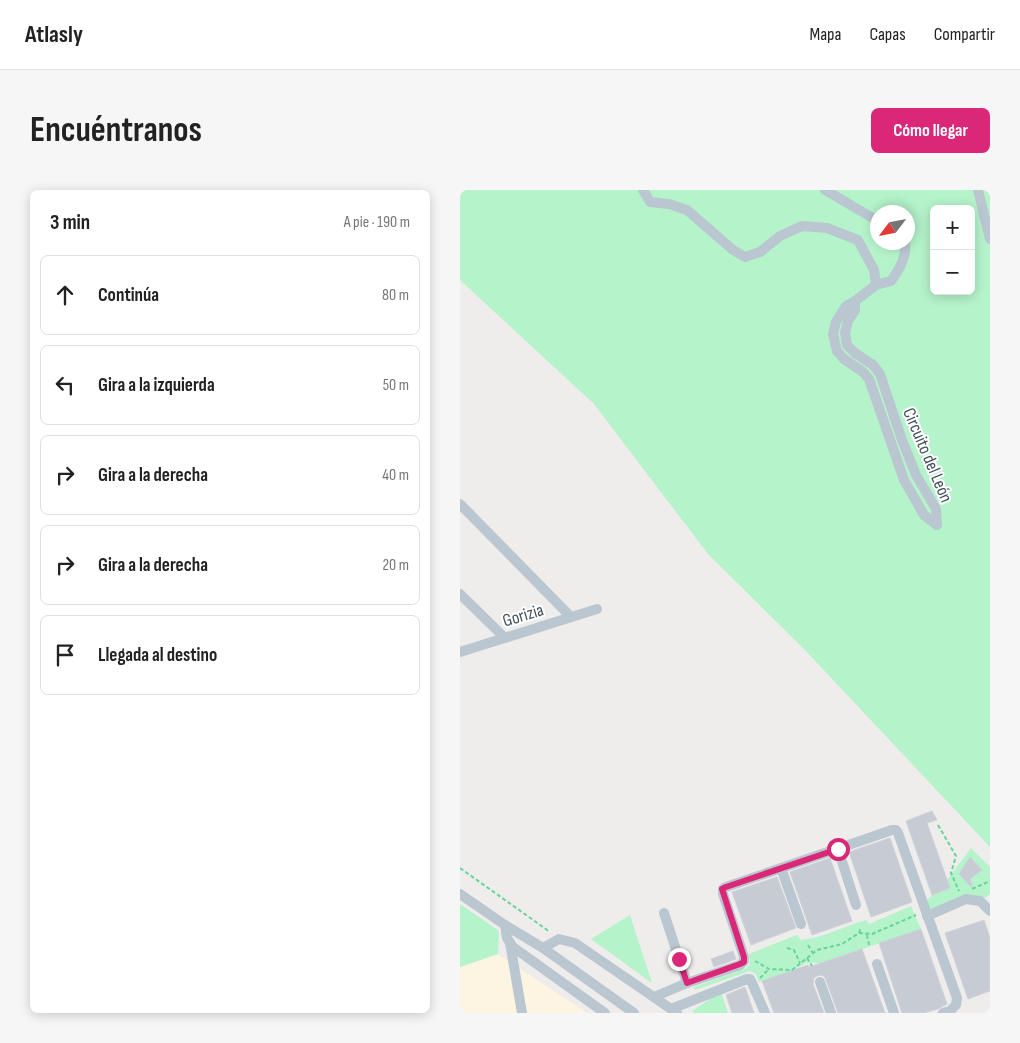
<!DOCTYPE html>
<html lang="es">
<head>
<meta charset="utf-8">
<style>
	:root { --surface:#fff; --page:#f6f6f6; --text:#222; --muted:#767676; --line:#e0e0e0; --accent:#db2777 }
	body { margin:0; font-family:"Sofia Sans Condensed",sans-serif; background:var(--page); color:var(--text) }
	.controls { position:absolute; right:15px; top:15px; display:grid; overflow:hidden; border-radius:8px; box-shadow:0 2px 12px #0003 }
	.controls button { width:45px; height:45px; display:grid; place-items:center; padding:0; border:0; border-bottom:1px solid var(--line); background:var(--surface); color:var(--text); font:25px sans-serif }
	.compass { position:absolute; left:410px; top:15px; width:45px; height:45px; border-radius:50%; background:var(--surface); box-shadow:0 2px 12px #0003; rotate:238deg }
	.stop { position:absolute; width:15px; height:15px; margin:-11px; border:4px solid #db2777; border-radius:50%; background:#fff }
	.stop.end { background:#db2777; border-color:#fff; box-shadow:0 1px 5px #0008 }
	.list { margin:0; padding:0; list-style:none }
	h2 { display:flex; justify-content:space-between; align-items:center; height:65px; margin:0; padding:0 20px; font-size:21px }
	h2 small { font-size:16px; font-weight:400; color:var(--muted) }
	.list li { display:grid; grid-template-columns:32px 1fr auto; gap:15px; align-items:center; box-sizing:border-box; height:80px; margin:0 10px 10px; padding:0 10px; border:1px solid var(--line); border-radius:8px }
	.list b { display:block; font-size:19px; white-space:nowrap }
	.list em { font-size:16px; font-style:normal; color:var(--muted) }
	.icon { flex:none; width:28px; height:28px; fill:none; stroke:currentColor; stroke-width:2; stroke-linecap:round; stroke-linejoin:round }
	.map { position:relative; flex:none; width:530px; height:823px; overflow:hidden; border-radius:8px }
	header { display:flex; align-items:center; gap:30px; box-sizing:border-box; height:70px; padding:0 25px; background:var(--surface); border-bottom:1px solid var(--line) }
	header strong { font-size:24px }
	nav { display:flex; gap:28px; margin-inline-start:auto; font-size:18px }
	.intro { display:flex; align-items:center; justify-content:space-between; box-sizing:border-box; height:120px; padding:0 30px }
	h1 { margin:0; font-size:35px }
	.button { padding:12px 22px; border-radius:8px; background:var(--accent); color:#fff; font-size:18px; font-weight:700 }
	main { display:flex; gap:30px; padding:0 30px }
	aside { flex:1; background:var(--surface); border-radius:8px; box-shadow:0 2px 12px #0003 }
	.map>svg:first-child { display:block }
	.commercial { fill:#fdf4e2 }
	.green { fill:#b5f3cb; fill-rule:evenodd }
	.building { fill:#c7cbd3; stroke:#cfd2d9 }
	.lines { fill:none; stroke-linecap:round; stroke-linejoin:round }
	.path { stroke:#6ad39c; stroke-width:2; stroke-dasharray:4 2.5; stroke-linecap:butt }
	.minor { stroke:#bbc7d0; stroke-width:10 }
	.route { stroke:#db2777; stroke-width:6 }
	.labels { text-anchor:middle; stroke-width:4; stroke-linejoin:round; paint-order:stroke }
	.street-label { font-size:18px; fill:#43505b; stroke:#fff }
</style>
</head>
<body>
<header>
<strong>Atlasly</strong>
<nav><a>Mapa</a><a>Capas</a><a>Compartir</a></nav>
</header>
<div class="intro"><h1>Encuéntranos</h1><a class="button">Cómo llegar</a></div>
<main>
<aside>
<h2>3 min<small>A pie · 190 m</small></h2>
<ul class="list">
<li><svg class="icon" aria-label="ahead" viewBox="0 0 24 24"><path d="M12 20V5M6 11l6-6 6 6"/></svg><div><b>Continúa</b></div><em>80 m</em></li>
<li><svg class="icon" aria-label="left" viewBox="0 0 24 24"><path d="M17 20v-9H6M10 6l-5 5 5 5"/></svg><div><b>Gira a la izquierda</b></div><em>50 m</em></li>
<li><svg class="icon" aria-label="right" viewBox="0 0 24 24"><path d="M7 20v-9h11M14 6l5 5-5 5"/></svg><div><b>Gira a la derecha</b></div><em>40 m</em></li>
<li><svg class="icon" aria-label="right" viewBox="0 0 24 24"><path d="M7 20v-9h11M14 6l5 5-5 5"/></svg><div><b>Gira a la derecha</b></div><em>20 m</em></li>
<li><svg class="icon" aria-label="arrive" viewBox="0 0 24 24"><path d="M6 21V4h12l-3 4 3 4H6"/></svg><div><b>Llegada al destino</b></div></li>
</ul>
</aside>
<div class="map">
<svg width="530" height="823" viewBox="0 0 530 823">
	<rect width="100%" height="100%" fill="#efecec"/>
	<!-- commercial -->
	<polygon class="commercial" points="38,764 127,823 0,823 0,777"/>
	<!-- green -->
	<g class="green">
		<path d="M0 0H530V657L344 459 248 364 134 214 0 90ZM474 19H511V101H474ZM418 22H448V52H418Z"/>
		<polygon points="511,658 530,677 530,704 526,707 465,721 463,714 472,705 490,698 487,690"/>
		<polygon points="0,714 39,741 38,764 0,777"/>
		<path d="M451 716 461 739 362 773H346L327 784 299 792 296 784 290 781 235 800 234 797 287 778 290 774 289 764 337 745 341 750C363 748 384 736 406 730L409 734Z"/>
		<polygon points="170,725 192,793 131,749"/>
		<polygon points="261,802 268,823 234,823 232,821"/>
	</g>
	<!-- building -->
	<g class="building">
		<polygon points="472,621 477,630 467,633 490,698 472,705 446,631"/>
		<polygon points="430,648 452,712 411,727 389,662"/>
		<polygon points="510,667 522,680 510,689 513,699 499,684"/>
		<polygon points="370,668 392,731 352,745 330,682"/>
		<polygon points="317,687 336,738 291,755 272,702"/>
		<polygon points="524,730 530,748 530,801 508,809 485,743"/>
		<polygon points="461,739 487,814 478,819 464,823 442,823 419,753"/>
		<polygon points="402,759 425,823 378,823 366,790 364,786 361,785 357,786 354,788 353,794 364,823 314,823 302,791 348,775 349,777"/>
		<polygon points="273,761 276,769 254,777 251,769"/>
		<polygon points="285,797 294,823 272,823 266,805"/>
	</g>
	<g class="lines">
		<!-- path -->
		<g class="path">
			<polyline points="478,635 496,666 491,683 499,701"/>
			<polyline points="0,678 90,742"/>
			<polyline points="512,699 530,691"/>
			<polyline points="399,743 401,737"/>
			<polyline points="407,745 409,755"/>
			<polyline points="348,755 353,763"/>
			<polyline points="327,758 334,760 340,773"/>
			<polyline points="347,768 352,776"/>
			<polyline points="295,771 309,779 332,780 357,760 382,754 399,743 412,744 456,725"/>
			<polyline points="300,788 309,779"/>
		</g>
		<!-- minor -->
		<g class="minor">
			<path d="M183 0 190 12 209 14 227 20 273 60 285 67 300 62 320 46 342 36 367 38 398 50 414 80 416 95 431 91C439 80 447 67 445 52"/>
			<polyline points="365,0 418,31"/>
			<polyline points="518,0 530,49"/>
			<polyline points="416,95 395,111 386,116 376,132 373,144 377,161 384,169 403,182 409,189 444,290 464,325 477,335"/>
			<polyline points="395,111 395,120 388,131 385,143 387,155 395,163 413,175 420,184 442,250 456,285 476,319 477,335"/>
			<polyline points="0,314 111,427"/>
			<polyline points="0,404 45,448"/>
			<polyline points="0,462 137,419"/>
			<polyline points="378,659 396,715"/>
			<polyline points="321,678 341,734"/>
			<polyline points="0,704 45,735 83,758 174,823"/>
			<polyline points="204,723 227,793"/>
			<polyline points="467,726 506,709 520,711 530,721"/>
			<polyline points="45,735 47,748 53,757 145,823"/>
			<polyline points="50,753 62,823"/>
			<polyline points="83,758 99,749 115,753 217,823"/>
			<polyline points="417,774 434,823"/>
			<polyline points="360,792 371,823"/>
			<polyline points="194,807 227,793 280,775 284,771 284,767 263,704 263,699 266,697 432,640 436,640 438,643 497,808 496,815 490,821 483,823"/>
			<polyline points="211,819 287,789 290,789 292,793 305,823"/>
		</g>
	</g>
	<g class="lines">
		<!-- route -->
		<polyline class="route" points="219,769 227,793 280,774 284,772 284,767 262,699 266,697 378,659"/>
	</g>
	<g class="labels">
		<!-- street labels -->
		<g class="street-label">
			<text transform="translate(468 265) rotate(67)" y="6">Circuito del León</text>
			<text transform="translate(63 425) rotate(-17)" y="6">Gorizia</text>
		</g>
	</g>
</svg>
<div class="controls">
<button>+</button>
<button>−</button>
</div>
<svg class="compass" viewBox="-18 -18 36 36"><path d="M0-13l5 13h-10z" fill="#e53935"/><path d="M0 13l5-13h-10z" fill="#767676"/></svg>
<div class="stop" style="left:378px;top:659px"></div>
<div class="stop end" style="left:219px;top:769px"></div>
</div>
</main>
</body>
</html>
